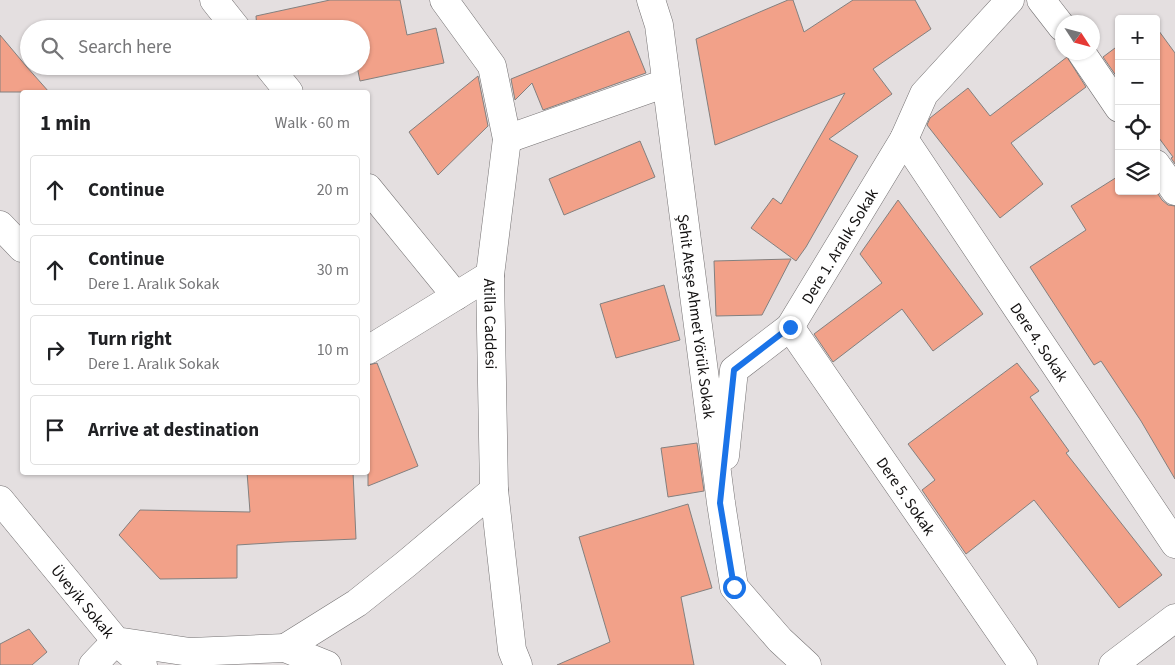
<!DOCTYPE html>
<html lang="en">
<head>
<meta charset="utf-8">
<style>
	:root { --surface:#fff; --page:#f6f6f6; --text:#202124; --muted:#757577; --line:#e0e0e0 }
	body { margin:0; font-family:"Source Sans 3",sans-serif; background:var(--page); color:var(--text) }
	.controls { position:absolute; right:15px; top:15px; display:grid; overflow:hidden; border-radius:5px; box-shadow:0 1px 4px #0004 }
	.controls button { width:45px; height:45px; display:grid; place-items:center; padding:0; border:0; border-bottom:1px solid var(--line); background:var(--surface); color:var(--text); font:25px sans-serif }
	.compass { position:absolute; left:1055px; top:15px; width:45px; height:45px; border-radius:50%; background:var(--surface); box-shadow:0 1px 4px #0004; rotate:126deg }
	.stop { position:absolute; width:15px; height:15px; margin:-11px; border:4px solid #1a73e8; border-radius:50%; background:#fff }
	.stop.end { background:#1a73e8; border-color:#fff; box-shadow:0 1px 5px #0008 }
	.list { margin:0; padding:0; list-style:none }
	h2 { display:flex; justify-content:space-between; align-items:center; height:65px; margin:0; padding:0 20px; font-size:21px }
	h2 small { font-size:16px; font-weight:400; color:var(--muted) }
	.list li { display:grid; grid-template-columns:32px 1fr auto; gap:15px; align-items:center; box-sizing:border-box; height:70px; margin:0 10px 10px; padding:0 10px; border:1px solid var(--line); border-radius:5px }
	.list b { display:block; font-size:19px; white-space:nowrap }
	.list p { margin:0; font-size:16px; white-space:nowrap; color:var(--muted) }
	.list em { font-size:16px; font-style:normal; color:var(--muted) }
	.icon { flex:none; width:28px; height:28px; fill:none; stroke:currentColor; stroke-width:2; stroke-linecap:round; stroke-linejoin:round }
	.map { position:relative; flex:none; width:1175px; height:665px; overflow:hidden }
	.search { position:absolute; background:var(--surface); box-shadow:0 1px 4px #0004; left:20px; top:20px; width:350px; height:55px; display:flex; align-items:center; gap:12px; box-sizing:border-box; padding:0 18px; border-radius:28px; color:var(--muted); font-size:19px }
	.panel { position:absolute; background:var(--surface); box-shadow:0 1px 4px #0004; left:20px; top:90px; width:350px; height:385px; border-radius:5px }
	.map>svg:first-child { display:block }
	.building { fill:#f2a189; stroke:#83807f }
	.lines { fill:none; stroke-linecap:round; stroke-linejoin:round }
	.minor-casing { stroke:#757273; stroke-width:29 }
	.tertiary-casing { stroke:#757273; stroke-width:29 }
	.minor { stroke:#fff; stroke-width:28 }
	.tertiary { stroke:#fff; stroke-width:28 }
	.route { stroke:#1a73e8; stroke-width:6 }
	.labels { text-anchor:middle; stroke-width:4; stroke-linejoin:round; paint-order:stroke }
	.street-label { font-size:16px; fill:#131111; stroke:#f1edee }
</style>
</head>
<body>
<div class="map">
<svg width="1175" height="665" viewBox="0 0 1175 665">
	<rect width="100%" height="100%" fill="#e4dfe0"/>
	<!-- building -->
	<g class="building">
		<polygon points="330,0 400,0 407,35 436,28 444,63 360,81 357,66 361,66 361,29 257,29 256,16"/>
		<polygon points="788,0 793,0 804,32 853,0 915,0 931,29 873,69 892,94 829,139 858,156 806,247 796,261 751,228 773,198 781,204 845,93 715,145 696,39"/>
		<polygon points="1156,27 1175,53 1175,164 1171,158 1173,157 1156,134"/>
		<polygon points="629,31 646,73 543,110 532,83 515,100 511,79"/>
		<polygon points="0,35 26,66 49,92 0,92"/>
		<polygon points="1119,45 1119,80 1103,57"/>
		<polygon points="1067,57 1086,87 1011,143 1043,184 1000,218 927,125 930,118 968,88 990,116"/>
		<polygon points="478,76 488,126 438,175 409,132"/>
		<polygon points="640,141 655,177 564,215 549,179"/>
		<polygon points="1117,177 1119,179 1119,191 1156,191 1162,200 1168,205 1175,206 1175,479 1141,421 1101,361 1094,365 1030,267 1086,230 1071,206"/>
		<polygon points="898,200 983,314 933,351 902,309 833,362 814,334 882,283 860,254"/>
		<polygon points="791,259 762,315 716,316 714,261"/>
		<polygon points="664,285 680,340 616,358 600,304"/>
		<polygon points="377,363 418,466 368,486 368,365"/>
		<polygon points="1017,363 1039,391 1030,397 1069,451 1066,453 1162,575 1119,608 1034,500 966,554 922,490 935,480 908,444"/>
		<polygon points="697,443 704,491 668,497 661,448"/>
		<polygon points="247,472 353,472 356,539 285,542 237,545 237,578 160,579 119,535 140,510 250,512"/>
		<polygon points="688,504 712,588 681,597 694,665 557,665 610,642 579,537"/>
		<polygon points="29,629 47,652 32,665 0,665 0,644"/>
	</g>
	<g class="lines">
		<defs>
			<g id="minor">
				<polyline points="214,0 237,29"/>
				<path id="s1" d="M651 0 659 25 721 503 734 587 780 640 807 665"/>
				<polyline points="1041,0 1062,27"/>
				<polyline points="1081,52 1119,108"/>
				<polyline points="268,66 289,92"/>
				<polyline points="507,139 666,83"/>
				<path id="s2" d="M904 139 1175 544"/>
				<polyline points="1156,164 1175,191"/>
				<polyline points="368,188 456,296"/>
				<polyline points="0,225 22,248"/>
				<path id="s3" d="M790 327 1023 665"/>
				<polyline points="368,350 490,275"/>
				<path id="s4" d="M725 456 734 370 790 327 904 139 924 94 1010 0"/>
				<path id="s5" d="M0 500 116 641 190 652 285 648 327 665"/>
				<polyline points="285,648 357,603 406,564 494,490"/>
				<polyline points="93,665 116,641 143,665"/>
				<polyline points="1113,665 1175,618"/>
			</g>
			<g id="tertiary">
				<path id="s6" d="M444 0 492 66 507 139 490 275 494 490 512 650 518 665"/>
			</g>
		</defs>
		<!-- minor casing -->
		<use href="#minor" class="minor-casing"/>
		<!-- tertiary casing -->
		<use href="#tertiary" class="tertiary-casing"/>
		<!-- minor -->
		<use href="#minor" class="minor"/>
		<!-- tertiary -->
		<use href="#tertiary" class="tertiary"/>
	</g>
	<g class="lines">
		<!-- route -->
		<polyline class="route" points="734,587 720,503 734,370 790,327"/>
	</g>
	<g class="labels">
		<!-- street labels -->
		<g class="street-label">
			<text dy="6" stroke="none"><textPath href="#s4" startOffset="252">Dere 1. Aralık Sokak</textPath></text>
			<text dy="6" stroke="none"><textPath href="#s1" startOffset="320">Şehit Ateşe Ahmet Yörük Sokak</textPath></text>
			<text dy="6" stroke="none"><textPath href="#s6" startOffset="342">Atilla Caddesi</textPath></text>
			<text dy="6" stroke="none"><textPath href="#s2" startOffset="244">Dere 4. Sokak</textPath></text>
			<text dy="6" stroke="none"><textPath href="#s3" startOffset="205">Dere 5. Sokak</textPath></text>
			<text dy="6" stroke="none"><textPath href="#s5" startOffset="131">Üveyik Sokak</textPath></text>
		</g>
	</g>
</svg>
<div class="controls">
<button>+</button>
<button>−</button>
<button><svg class="icon" aria-label="locate" viewBox="0 0 24 24"><circle cx="12" cy="12" r="6"/><path d="M12 2v4M12 18v4M2 12h4M18 12h4"/></svg></button>
<button><svg class="icon" aria-label="layers" viewBox="0 0 24 24"><path d="M12 4l9 5-9 5-9-5zM3 14l9 5 9-5"/></svg></button>
</div>
<svg class="compass" viewBox="-18 -18 36 36"><path d="M0-13l5 13h-10z" fill="#e53935"/><path d="M0 13l5-13h-10z" fill="#757577"/></svg>
<div class="stop" style="left:734px;top:587px"></div>
<div class="stop end" style="left:790px;top:327px"></div>
<div class="search"><svg class="icon" aria-label="search" viewBox="0 0 24 24"><circle cx="10" cy="10" r="6"/><path d="M15 15l6 6"/></svg>Search here</div>
<section class="panel">
<h2>1 min<small>Walk · 60 m</small></h2>
<ul class="list">
<li><svg class="icon" aria-label="ahead" viewBox="0 0 24 24"><path d="M12 20V5M6 11l6-6 6 6"/></svg><div><b>Continue</b></div><em>20 m</em></li>
<li><svg class="icon" aria-label="ahead" viewBox="0 0 24 24"><path d="M12 20V5M6 11l6-6 6 6"/></svg><div><b>Continue</b><p>Dere 1. Aralık Sokak</p></div><em>30 m</em></li>
<li><svg class="icon" aria-label="right" viewBox="0 0 24 24"><path d="M7 20v-9h11M14 6l5 5-5 5"/></svg><div><b>Turn right</b><p>Dere 1. Aralık Sokak</p></div><em>10 m</em></li>
<li><svg class="icon" aria-label="arrive" viewBox="0 0 24 24"><path d="M6 21V4h12l-3 4 3 4H6"/></svg><div><b>Arrive at destination</b></div></li>
</ul>
</section>
</div>
</body>
</html>
